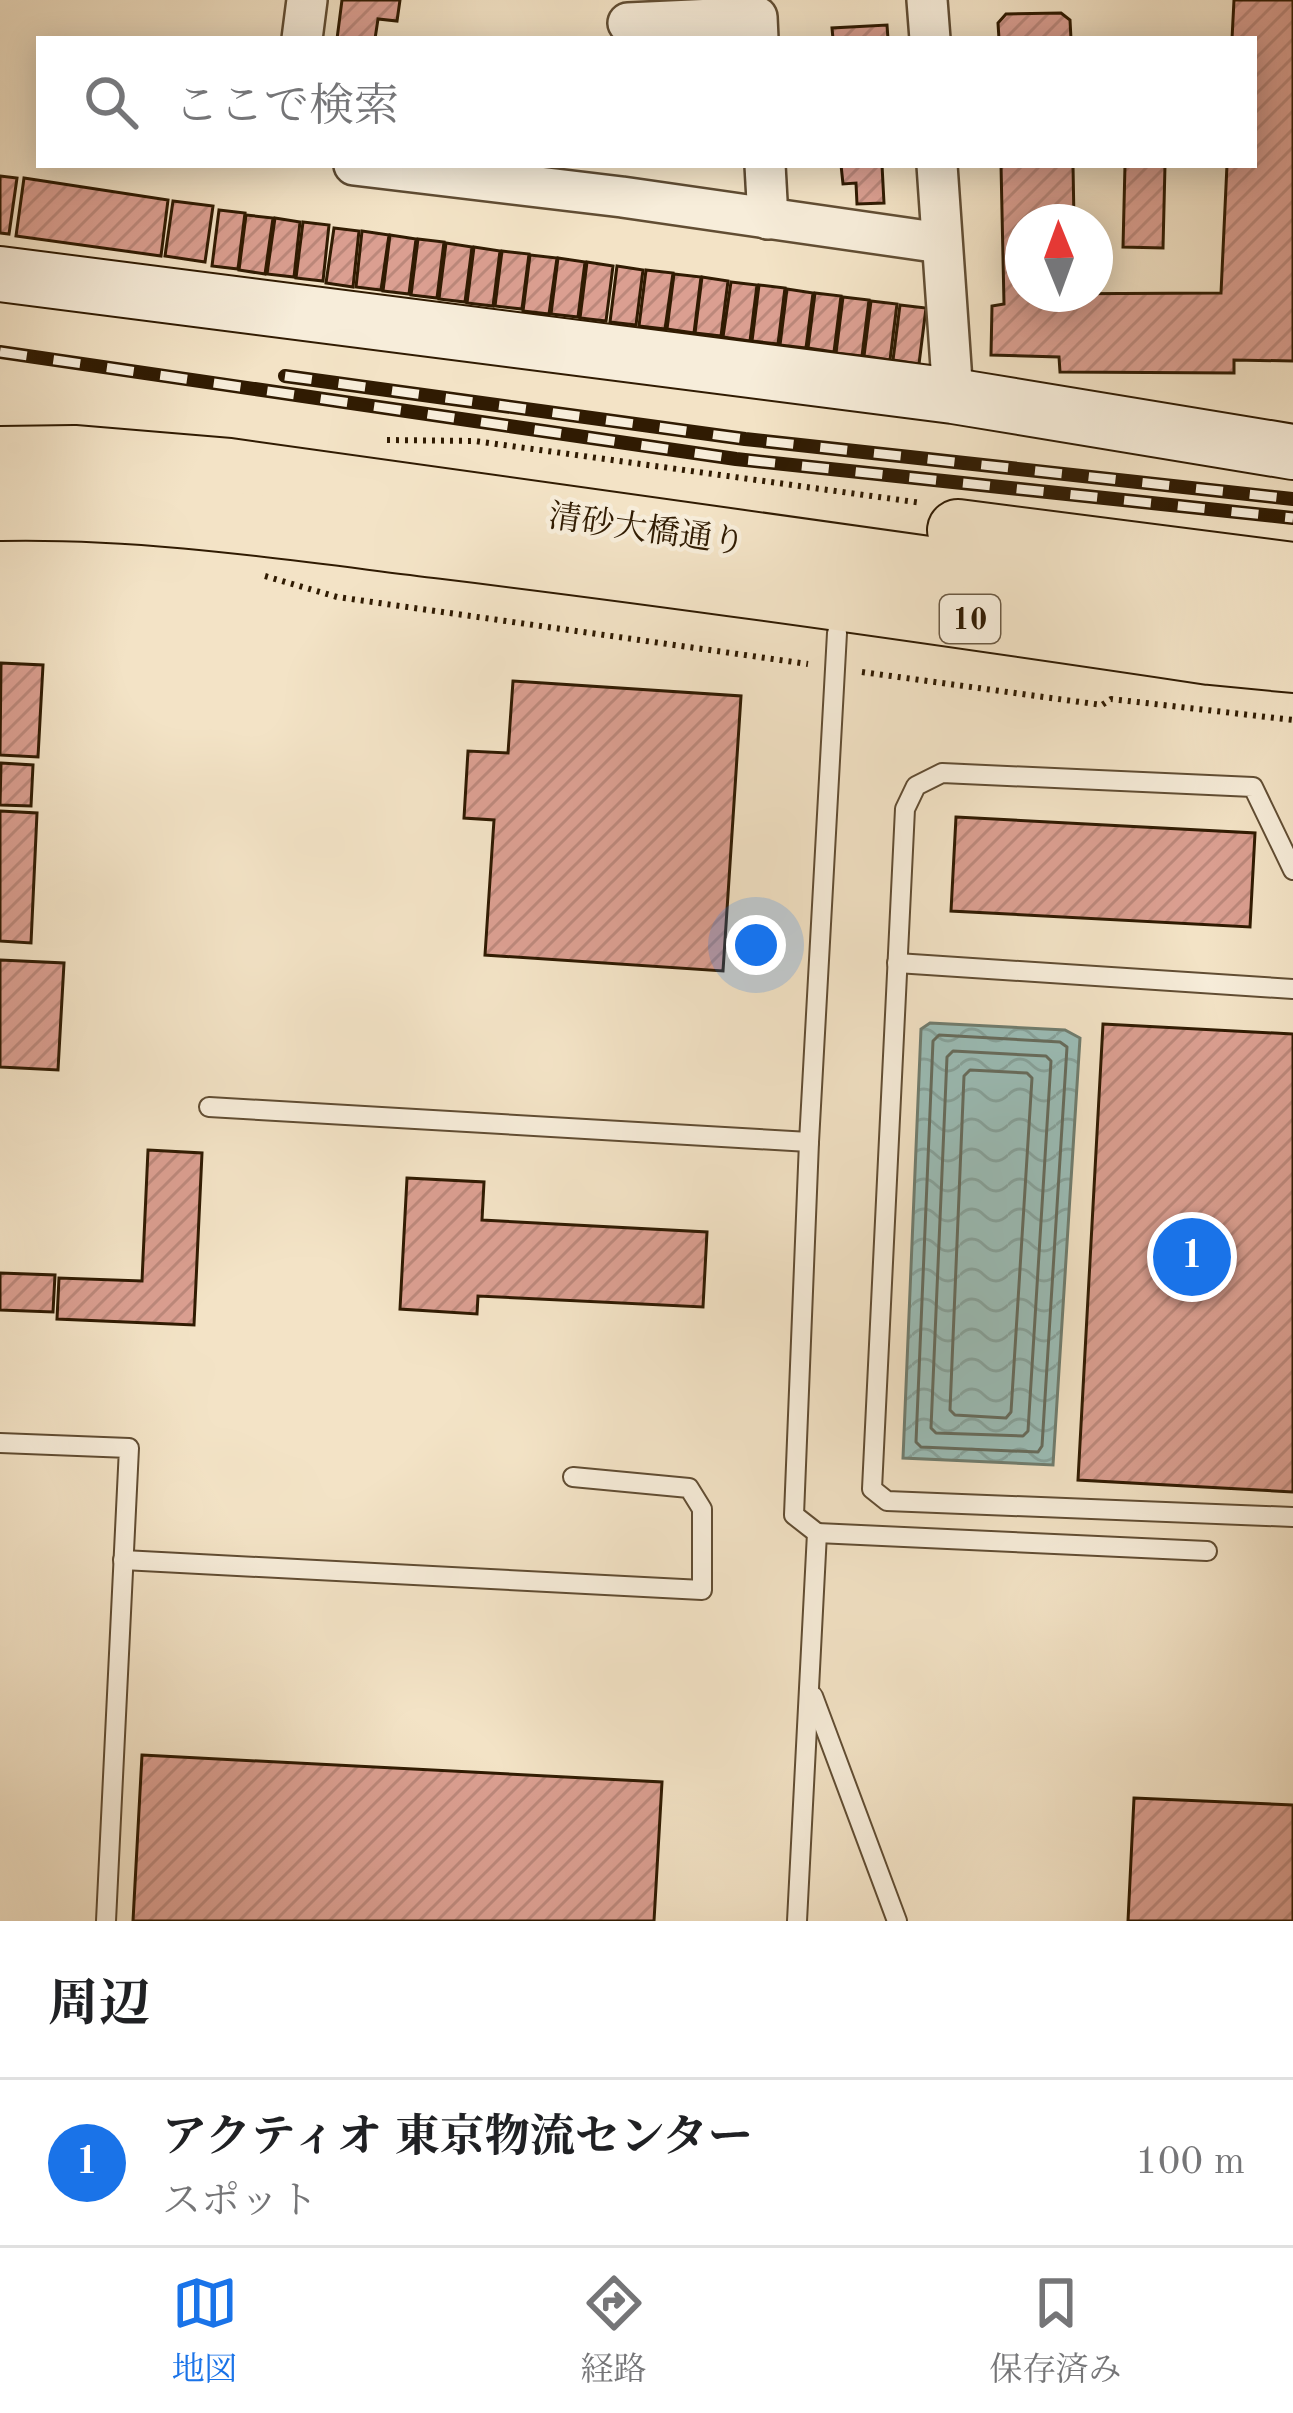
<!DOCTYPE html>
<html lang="ja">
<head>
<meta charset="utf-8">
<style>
	:root { --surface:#fff; --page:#f2f2f2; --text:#202124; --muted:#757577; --line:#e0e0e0; --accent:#1a73e8 }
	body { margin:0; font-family:"Old Standard TT","Noto Serif JP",serif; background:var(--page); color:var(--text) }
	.compass { position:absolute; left:1005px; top:204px; width:108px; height:108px; border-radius:50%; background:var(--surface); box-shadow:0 6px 30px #0003; rotate:359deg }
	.you { position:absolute; left:756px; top:945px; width:42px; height:42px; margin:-30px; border:9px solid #fff; border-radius:50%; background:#1a73e8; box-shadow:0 0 0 18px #1a73e833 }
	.badge { display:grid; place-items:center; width:78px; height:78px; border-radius:50%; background:var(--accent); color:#fff; font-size:39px; font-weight:700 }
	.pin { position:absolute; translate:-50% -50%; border:6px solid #fff; box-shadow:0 3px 12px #0006 }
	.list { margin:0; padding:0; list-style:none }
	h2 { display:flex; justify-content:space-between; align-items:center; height:156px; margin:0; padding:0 48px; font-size:51px }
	h2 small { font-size:39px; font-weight:400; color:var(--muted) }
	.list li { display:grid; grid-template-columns:78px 1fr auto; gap:36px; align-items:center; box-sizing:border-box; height:168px; padding:0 48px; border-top:3px solid var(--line) }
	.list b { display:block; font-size:45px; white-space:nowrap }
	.list p { margin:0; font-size:39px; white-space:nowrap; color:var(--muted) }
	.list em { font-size:39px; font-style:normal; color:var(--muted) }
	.icon { flex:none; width:66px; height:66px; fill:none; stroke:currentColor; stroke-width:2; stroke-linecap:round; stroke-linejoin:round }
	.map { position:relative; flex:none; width:1293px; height:1921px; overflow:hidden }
	.search { position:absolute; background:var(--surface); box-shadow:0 6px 30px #0003; left:36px; right:36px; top:36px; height:132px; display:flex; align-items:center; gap:30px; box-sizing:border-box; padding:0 42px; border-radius:0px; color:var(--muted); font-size:45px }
	.sheet { height:324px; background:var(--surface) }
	nav { display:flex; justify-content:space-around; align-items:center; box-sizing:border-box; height:168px; border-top:3px solid var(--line); background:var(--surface); font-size:33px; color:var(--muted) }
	nav a { display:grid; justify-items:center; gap:6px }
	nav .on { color:var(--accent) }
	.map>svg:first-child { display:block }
	.water { fill:url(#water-waves); stroke:#707d6f; stroke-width:3 }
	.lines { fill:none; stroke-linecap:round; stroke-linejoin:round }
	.shore { stroke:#666c5d; stroke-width:3 }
	.building { fill:url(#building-hatch); stroke:#301b02; stroke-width:3 }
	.lane-casing { stroke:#614d33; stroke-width:22 }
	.street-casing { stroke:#614d33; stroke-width:44 }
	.secondary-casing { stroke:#301b02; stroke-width:58 }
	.primary-casing { stroke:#301b02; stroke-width:64 }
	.path { stroke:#301b02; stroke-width:6; stroke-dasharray:3 6; stroke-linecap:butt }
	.lane { stroke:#f7edda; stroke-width:18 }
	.street { stroke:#f7edda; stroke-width:39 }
	.secondary { stroke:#f7edda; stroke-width:54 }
	.primary { stroke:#f3e3c6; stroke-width:60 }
	.rail-casing { stroke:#301b02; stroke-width:14 }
	.rail { stroke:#f7edda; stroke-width:9; stroke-dasharray:27; stroke-linecap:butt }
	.labels { text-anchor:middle; stroke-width:9; stroke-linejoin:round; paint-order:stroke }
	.shield { fill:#f7edda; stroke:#6c5a43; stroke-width:3 }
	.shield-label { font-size:30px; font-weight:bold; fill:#301b02 }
	.street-label { font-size:33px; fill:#301b02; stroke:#f7edda }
</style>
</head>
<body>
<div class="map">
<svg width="1293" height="1921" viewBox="0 0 1293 1921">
	<defs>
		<pattern id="water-waves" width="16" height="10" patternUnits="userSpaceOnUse" patternTransform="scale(3)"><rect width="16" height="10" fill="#9bbeb8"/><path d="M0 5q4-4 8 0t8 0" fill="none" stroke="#86a39d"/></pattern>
		<pattern id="building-hatch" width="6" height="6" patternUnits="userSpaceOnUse" patternTransform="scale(3)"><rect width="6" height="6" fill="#db9f91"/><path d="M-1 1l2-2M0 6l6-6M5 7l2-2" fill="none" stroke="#bc887b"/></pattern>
	</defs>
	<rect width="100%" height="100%" fill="#f3e3c6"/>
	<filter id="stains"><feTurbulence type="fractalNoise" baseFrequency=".00167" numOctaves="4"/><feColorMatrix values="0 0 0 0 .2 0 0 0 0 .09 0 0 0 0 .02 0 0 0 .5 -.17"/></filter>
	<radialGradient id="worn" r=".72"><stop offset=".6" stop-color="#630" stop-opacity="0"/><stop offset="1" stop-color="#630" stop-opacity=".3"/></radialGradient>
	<!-- water -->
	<polygon class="water" points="930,1023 1065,1030 1080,1038 1053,1465 903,1458 921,1029"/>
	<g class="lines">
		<!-- shore -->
		<g class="shore">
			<polygon points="939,1035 1060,1042 1067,1047 1042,1446 1038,1452 921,1447 916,1442 933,1041"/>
			<polygon points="953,1051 1046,1056 1051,1061 1028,1431 1023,1436 936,1433 931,1428 947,1057"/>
			<polygon points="970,1070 1027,1073 1032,1078 1011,1412 1006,1418 955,1415 950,1410 964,1076"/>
		</g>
	</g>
	<!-- building -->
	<g class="building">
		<polygon points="342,0 400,0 397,21 378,19 375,39 337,39"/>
		<polygon points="1234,0 1293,0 1293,361 1234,360 1234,373 1060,372 1059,357 991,355 992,306 1004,304 1001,165 1073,165 1074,222 1023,222 1023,294 1221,293 1227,165 1254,165 1254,39 1232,39"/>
		<polygon points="1061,13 1070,20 1071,39 999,39 998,23 1006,14"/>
		<polygon points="887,25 888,39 833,39 832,28"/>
		<polygon points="841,165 882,165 884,203 857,204 856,183 843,184"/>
		<polygon points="1125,165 1165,165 1163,248 1123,247"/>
		<polygon points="0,176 17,178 9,234 0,233"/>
		<polygon points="24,178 168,200 161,256 16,236"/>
		<polygon points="173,201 213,206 205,262 165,256"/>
		<polygon points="219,210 245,213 238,269 212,266"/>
		<polygon points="246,215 273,218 265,274 239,270"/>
		<polygon points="275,218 300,222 294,277 267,274"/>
		<polygon points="303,222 329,225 323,281 296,278"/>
		<polygon points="334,228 359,231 353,287 326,283"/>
		<polygon points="362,231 389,235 381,290 356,287"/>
		<polygon points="390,235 416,239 409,294 383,291"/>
		<polygon points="418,239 444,242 437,298 411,295"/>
		<polygon points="446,243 472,247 465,302 439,299"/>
		<polygon points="474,247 500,251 493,306 467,303"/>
		<polygon points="502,251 529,254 522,309 495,306"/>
		<polygon points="530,255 557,258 549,314 523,311"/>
		<polygon points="558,258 585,262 578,317 551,314"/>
		<polygon points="587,262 613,266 606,321 580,318"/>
		<polygon points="617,266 643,270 636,325 610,322"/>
		<polygon points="646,270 673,273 665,329 639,326"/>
		<polygon points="674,274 701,277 694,333 667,329"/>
		<polygon points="702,277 728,281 721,336 695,333"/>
		<polygon points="731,282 757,285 750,341 723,337"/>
		<polygon points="759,285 785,288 778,344 752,341"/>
		<polygon points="787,289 813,293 806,348 780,345"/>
		<polygon points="815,293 841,296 834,352 808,348"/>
		<polygon points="843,297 869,300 862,356 836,353"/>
		<polygon points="871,301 897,304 890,360 864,356"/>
		<polygon points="900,305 926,308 919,364 893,360"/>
		<polygon points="1,663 43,665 38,757 0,755"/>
		<polygon points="513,681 741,696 723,971 485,955 494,820 464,818 468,751 508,753"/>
		<polygon points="1,763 33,765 31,806 0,805"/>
		<polygon points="0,811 37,813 31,943 0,941"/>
		<polygon points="956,817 1255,833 1250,927 951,911"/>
		<polygon points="0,960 64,963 58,1070 0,1067"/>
		<polygon points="1103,1024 1293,1034 1293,1492 1078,1480"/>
		<polygon points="148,1150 202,1153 194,1325 57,1319 59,1278 142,1281"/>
		<polygon points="407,1178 484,1182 482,1220 707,1232 703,1307 478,1296 477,1314 400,1309"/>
		<polygon points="0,1273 55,1275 53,1312 0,1310"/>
		<polygon points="142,1755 662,1782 654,1921 133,1921"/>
		<polygon points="1134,1798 1293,1805 1293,1921 1128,1921"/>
	</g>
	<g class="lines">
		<defs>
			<g id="lane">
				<polyline points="1293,870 1253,787 942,773 916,786 905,809 872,1489 887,1501 1293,1517"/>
				<polyline points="897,963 1293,989"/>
				<polyline points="209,1107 809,1142"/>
				<polyline points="0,1443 129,1448 106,1921"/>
				<polyline points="817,1533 1207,1551"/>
				<polyline points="123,1560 702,1590 702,1509 689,1488 573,1477"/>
				<polyline points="813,1696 897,1921"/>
				<polyline points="797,1921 817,1533 794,1515 809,1142 837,633"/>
			</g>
			<g id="street">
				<polyline points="927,0 930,39"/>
				<polyline points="628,23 757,17 758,39"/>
				<polyline points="302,39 307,0"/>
				<polyline points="354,165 622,197 941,243"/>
				<polyline points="765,165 768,219"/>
				<polyline points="937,165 953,396"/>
			</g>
			<polyline id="secondary" points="0,274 953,396 1293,452"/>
			<g id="primary">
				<polyline points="0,457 74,456 229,469 1214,607 1293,614"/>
				<path d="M0 510C149 507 296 530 444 548 700 579 955 616 1210 654L1293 662"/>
				<polyline points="958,530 1293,573"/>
			</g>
		</defs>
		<!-- lane casing -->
		<use href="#lane" class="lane-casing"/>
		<!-- street casing -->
		<use href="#street" class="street-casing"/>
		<!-- secondary casing -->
		<use href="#secondary" class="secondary-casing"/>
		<!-- primary casing -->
		<use href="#primary" class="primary-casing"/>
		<!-- path -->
		<g class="path">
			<polyline points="387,440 475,441 922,503"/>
			<polyline points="265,576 337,597 808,664"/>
			<polyline points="862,672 1102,705 1111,699 1293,720"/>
		</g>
		<!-- lane -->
		<use href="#lane" class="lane"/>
		<!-- street -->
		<use href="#street" class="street"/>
		<!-- secondary -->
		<use href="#secondary" class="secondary"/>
		<!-- primary -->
		<use href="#primary" class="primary"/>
		<defs>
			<g id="rail">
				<polyline points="0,352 736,459 1293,518"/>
				<polyline points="285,376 745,439 1293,499"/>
			</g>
		</defs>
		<!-- rail casing -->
		<use href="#rail" class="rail-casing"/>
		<!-- rail -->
		<use href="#rail" class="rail"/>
	</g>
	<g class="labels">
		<!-- shield labels -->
		<rect class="shield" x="940" y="595" width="60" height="48" rx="9"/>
		<g class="shield-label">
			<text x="970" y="629">10</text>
		</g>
		<!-- street labels -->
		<g class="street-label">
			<text transform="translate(647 528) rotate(8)" y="12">清砂大橋通り</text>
		</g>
	</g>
	<rect width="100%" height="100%" filter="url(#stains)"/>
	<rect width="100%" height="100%" fill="url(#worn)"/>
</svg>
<svg class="compass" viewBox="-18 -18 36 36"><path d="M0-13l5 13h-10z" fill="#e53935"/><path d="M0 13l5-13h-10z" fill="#757577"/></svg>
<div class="you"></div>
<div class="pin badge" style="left:1192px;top:1257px">1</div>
<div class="search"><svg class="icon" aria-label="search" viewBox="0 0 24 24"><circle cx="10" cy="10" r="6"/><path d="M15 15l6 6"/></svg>ここで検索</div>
</div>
<section class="sheet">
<h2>周辺<small></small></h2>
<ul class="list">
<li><span class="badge">1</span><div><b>アクティオ 東京物流センター</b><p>スポット</p></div><em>100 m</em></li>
</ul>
</section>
<nav>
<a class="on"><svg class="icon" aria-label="map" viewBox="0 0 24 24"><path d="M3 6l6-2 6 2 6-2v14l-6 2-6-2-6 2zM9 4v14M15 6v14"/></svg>地図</a>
<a><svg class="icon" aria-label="directions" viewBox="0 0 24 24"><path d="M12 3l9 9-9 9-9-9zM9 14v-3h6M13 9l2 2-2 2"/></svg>経路</a>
<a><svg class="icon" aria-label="saved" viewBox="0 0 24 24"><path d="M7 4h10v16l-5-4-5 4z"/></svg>保存済み</a>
</nav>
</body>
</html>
